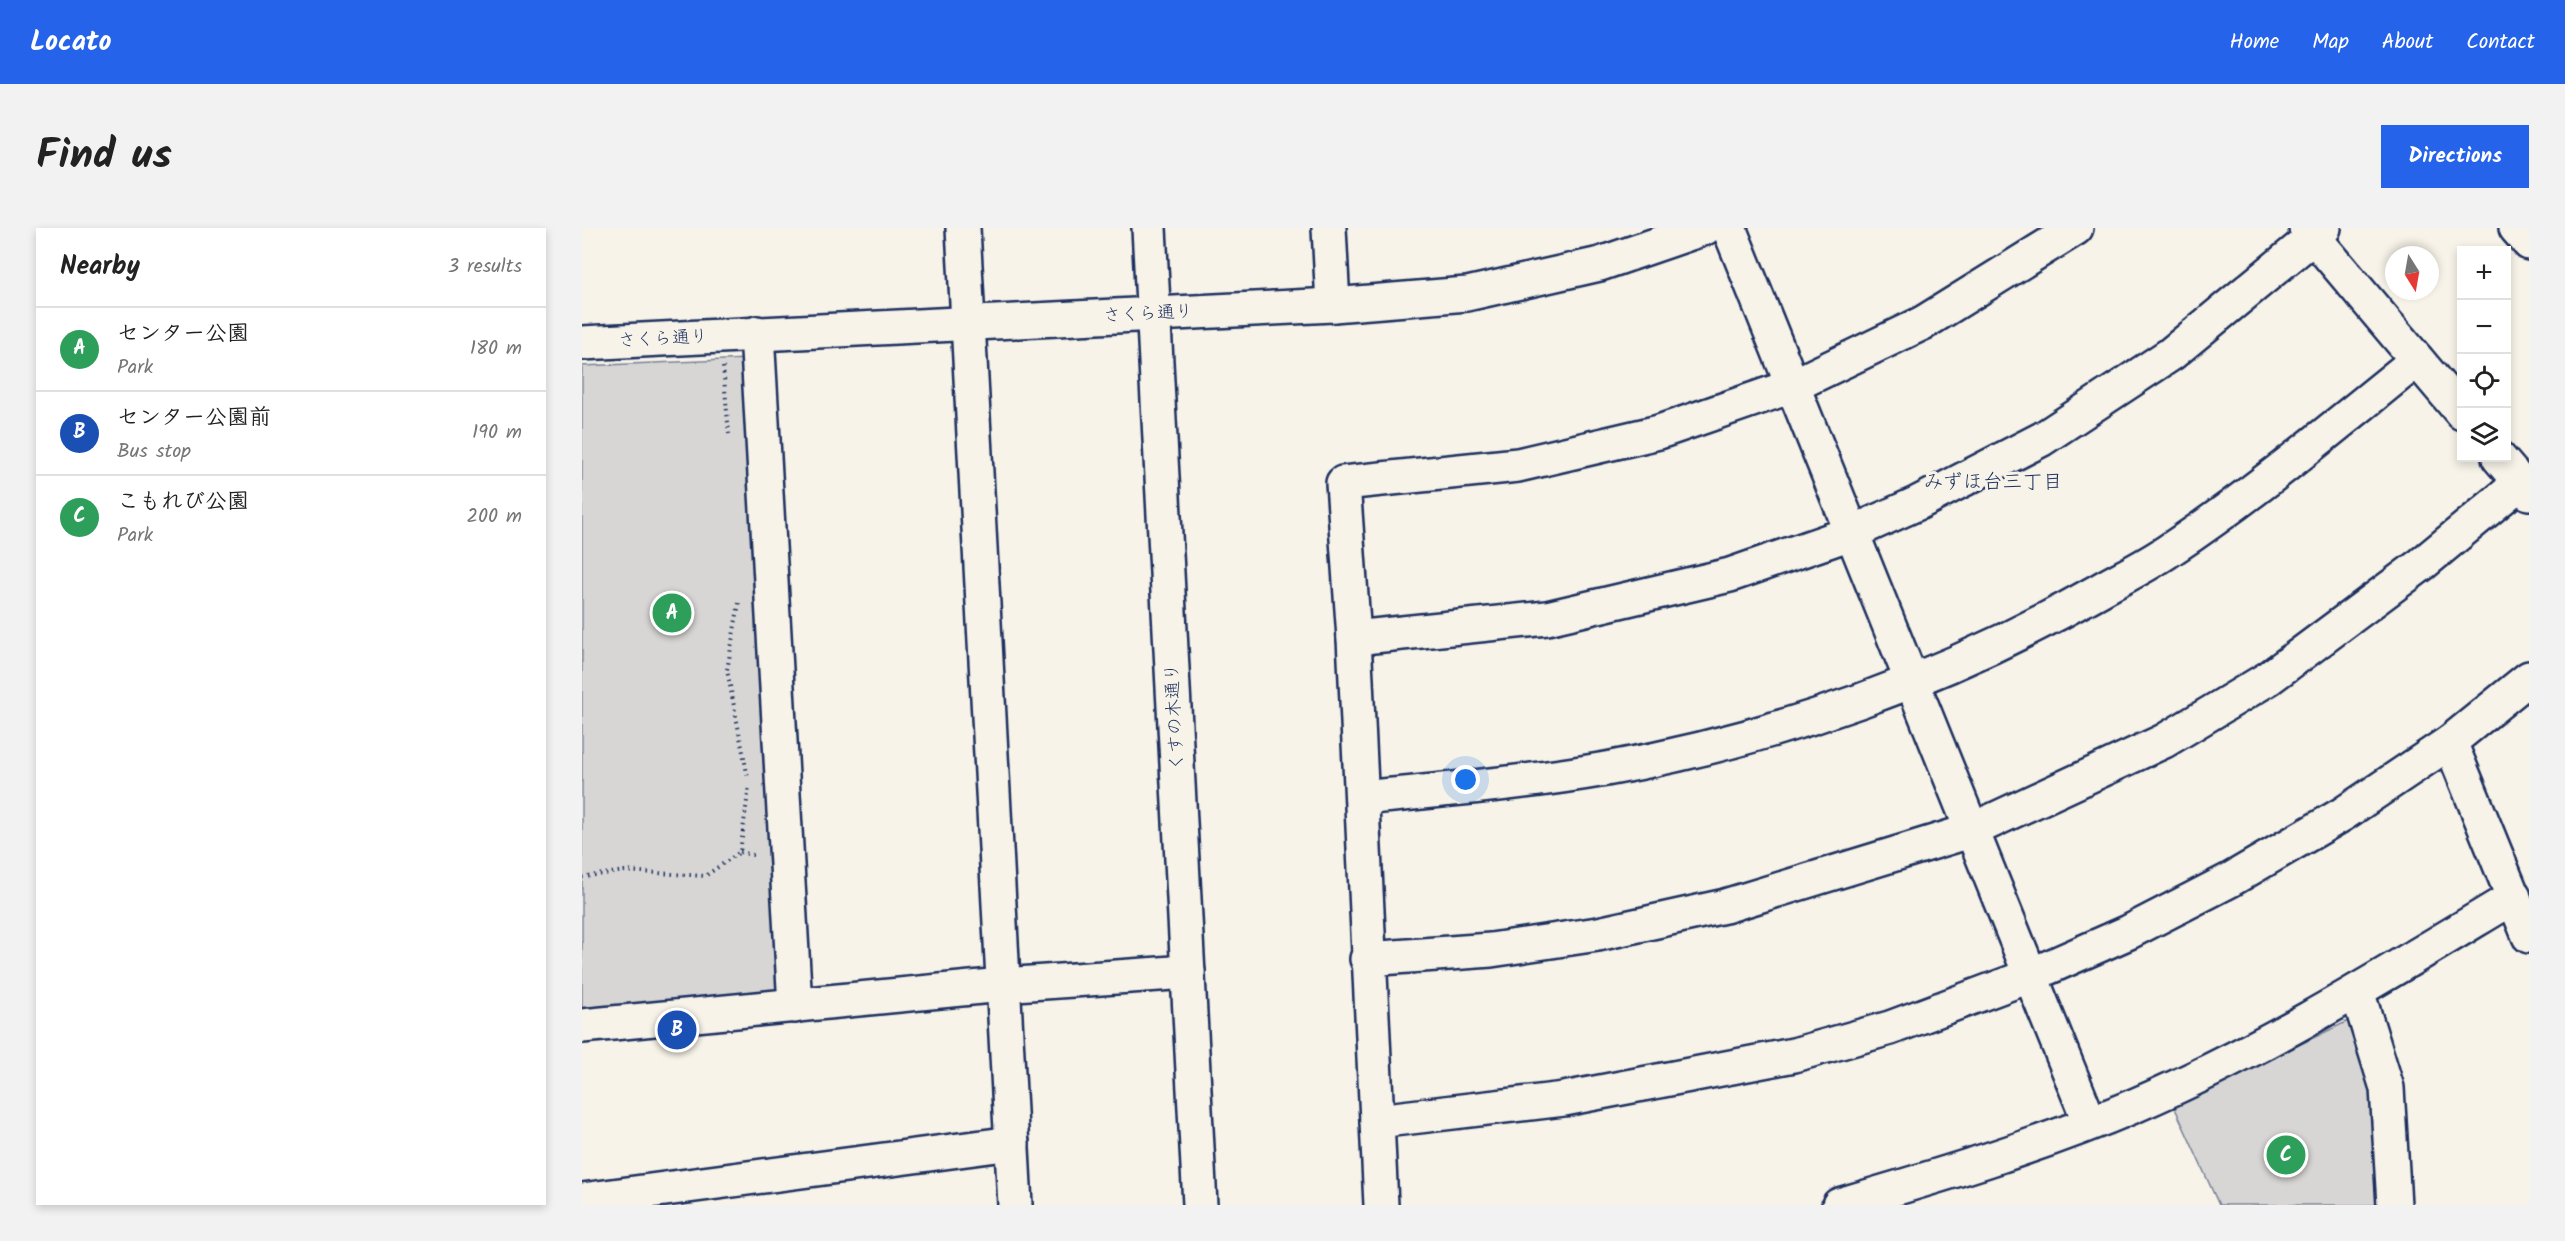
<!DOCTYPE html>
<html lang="en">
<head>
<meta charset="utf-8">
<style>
	:root { --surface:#fff; --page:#f2f2f2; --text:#222; --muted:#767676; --line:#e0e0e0; --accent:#2563eb }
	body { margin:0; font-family:Kalam,"Klee One",sans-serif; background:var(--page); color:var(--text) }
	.controls { position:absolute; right:18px; top:18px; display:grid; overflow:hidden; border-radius:0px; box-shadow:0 3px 9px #0003 }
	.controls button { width:54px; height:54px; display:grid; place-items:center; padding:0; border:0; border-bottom:2px solid var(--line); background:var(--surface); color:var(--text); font:30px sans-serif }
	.compass { position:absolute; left:1803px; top:18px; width:54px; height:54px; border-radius:50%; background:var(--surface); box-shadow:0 3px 9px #0003; rotate:169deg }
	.you { position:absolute; left:884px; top:552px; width:21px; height:21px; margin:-15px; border:4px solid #fff; border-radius:50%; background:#1a73e8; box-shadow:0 0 0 9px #1a73e833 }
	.badge { display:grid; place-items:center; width:39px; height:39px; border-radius:50%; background:var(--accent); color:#fff; font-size:20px; font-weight:700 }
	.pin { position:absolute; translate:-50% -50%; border:3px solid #fff; box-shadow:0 2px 6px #0006 }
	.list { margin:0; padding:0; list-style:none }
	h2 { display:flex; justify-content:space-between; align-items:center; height:78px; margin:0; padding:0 24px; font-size:26px }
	h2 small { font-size:20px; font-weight:400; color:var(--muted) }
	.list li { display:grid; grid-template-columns:39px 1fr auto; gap:18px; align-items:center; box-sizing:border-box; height:84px; padding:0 24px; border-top:2px solid var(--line) }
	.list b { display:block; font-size:22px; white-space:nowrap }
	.list p { margin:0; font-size:20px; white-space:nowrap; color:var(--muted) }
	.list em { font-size:20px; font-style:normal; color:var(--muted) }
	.icon { flex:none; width:33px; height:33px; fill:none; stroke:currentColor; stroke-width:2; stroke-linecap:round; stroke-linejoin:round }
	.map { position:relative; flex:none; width:1947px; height:977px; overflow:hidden; border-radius:0px }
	header { display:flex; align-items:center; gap:36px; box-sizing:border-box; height:84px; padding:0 30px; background:var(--accent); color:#fff }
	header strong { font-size:28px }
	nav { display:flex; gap:33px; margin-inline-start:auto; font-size:21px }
	.intro { display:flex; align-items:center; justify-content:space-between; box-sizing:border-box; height:144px; padding:0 36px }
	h1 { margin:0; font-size:42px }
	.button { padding:15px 27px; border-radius:0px; background:var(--accent); color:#fff; font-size:21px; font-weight:700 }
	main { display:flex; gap:36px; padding:0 36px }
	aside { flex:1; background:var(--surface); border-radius:0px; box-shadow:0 3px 9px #0003 }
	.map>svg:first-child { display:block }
	.green { fill:#d7d6d4; stroke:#798299; stroke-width:1.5 }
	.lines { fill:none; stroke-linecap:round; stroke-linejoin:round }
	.minor-casing { stroke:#1b2f5e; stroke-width:38 }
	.path { stroke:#1b2f5e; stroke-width:4; stroke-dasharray:1.5 4.5; stroke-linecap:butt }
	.minor { stroke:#f7f3e8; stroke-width:33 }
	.labels { text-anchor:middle; stroke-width:6; stroke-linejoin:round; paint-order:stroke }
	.street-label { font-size:18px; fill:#1b2f5e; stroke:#f7f3e8 }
	.neighbourhood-label { font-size:20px; fill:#1b2f5e; stroke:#f7f3e8 }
</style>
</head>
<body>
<header>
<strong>Locato</strong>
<nav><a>Home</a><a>Map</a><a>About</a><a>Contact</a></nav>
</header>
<div class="intro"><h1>Find us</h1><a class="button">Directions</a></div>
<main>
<aside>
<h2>Nearby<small>3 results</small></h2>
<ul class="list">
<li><span class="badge" style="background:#2e9e5b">A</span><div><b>センター公園</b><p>Park</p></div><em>180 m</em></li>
<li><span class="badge" style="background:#1a4fb4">B</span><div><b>センター公園前</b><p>Bus stop</p></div><em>190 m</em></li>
<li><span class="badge" style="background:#2e9e5b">C</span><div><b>こもれび公園</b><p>Park</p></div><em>200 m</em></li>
</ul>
</aside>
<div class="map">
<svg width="1947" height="977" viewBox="0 0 1947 977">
	<rect width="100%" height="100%" fill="#f7f3e8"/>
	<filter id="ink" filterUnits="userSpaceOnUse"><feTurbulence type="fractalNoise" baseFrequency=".0167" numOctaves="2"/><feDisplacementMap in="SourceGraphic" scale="12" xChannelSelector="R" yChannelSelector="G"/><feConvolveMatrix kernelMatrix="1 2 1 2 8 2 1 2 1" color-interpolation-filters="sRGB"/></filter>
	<g filter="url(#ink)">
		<!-- green -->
		<g class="green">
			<polygon points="166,131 201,757 189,769 0,787 0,138"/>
			<polygon points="1766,793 1790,865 1795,977 1637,977 1592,878"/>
		</g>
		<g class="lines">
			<defs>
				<g id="minor">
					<polyline points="381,0 433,977"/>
					<polyline points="567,0 618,977"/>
					<polyline points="747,0 751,77"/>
					<polyline points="1147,0 1508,895"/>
					<polyline points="1724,0 1880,185"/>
					<polyline points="1934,0 1947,15"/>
					<polyline points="175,105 213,778"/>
					<polyline points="0,115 751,77 885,66 1018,36 1123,0"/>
					<polyline points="1917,230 1947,265"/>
					<polyline points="772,410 965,390 1148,347 1269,305 1336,275 1460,211 1589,126 1742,0"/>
					<polyline points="1868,514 1947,708"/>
					<path d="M780 570C862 562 943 555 1024 541 1197 510 1366 449 1518 362 1541 349 1566 337 1589 321 1675 264 1754 197 1835 132"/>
					<polyline points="785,731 909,722 1016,706 1143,678 1388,603 1582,513 1687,450 1840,336 1938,255"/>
					<polyline points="1775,763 1805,860 1812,977"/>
					<polyline points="0,798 420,757 606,744"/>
					<polyline points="795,893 982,871 1212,827 1308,800 1447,748 1547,704 1648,652 1761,586 1868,514 1947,450"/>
					<polyline points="0,972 430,915"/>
					<polyline points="799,977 772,410 761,255 936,237 1077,204 1210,158 1341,95 1494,0"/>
					<path d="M1257 977C1357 948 1458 918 1554 877 1686 820 1809 743 1932 669"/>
				</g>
			</defs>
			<!-- minor casing -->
			<use href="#minor" class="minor-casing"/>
			<!-- path -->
			<g class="path">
				<polyline points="141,139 147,206"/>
				<polyline points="157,375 145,442 166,550"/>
				<polyline points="158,624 175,628"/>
				<polyline points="0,649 43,643 123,648 158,624 167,558"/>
			</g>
			<!-- minor -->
			<use href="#minor" class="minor"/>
		</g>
	</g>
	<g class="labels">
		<!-- street labels -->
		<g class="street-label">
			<text transform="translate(566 85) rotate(-3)" y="6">さくら通り</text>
			<text transform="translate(81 110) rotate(-3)" y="6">さくら通り</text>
			<text transform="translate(592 489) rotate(-93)" y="6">くすの木通り</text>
		</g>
		<!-- neighbourhood labels -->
		<g class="neighbourhood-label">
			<text x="1411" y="260">みずほ台三丁目</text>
		</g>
	</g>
</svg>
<div class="controls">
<button>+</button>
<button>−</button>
<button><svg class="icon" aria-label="locate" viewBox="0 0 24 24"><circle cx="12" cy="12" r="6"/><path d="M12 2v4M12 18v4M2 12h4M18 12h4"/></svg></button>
<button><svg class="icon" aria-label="layers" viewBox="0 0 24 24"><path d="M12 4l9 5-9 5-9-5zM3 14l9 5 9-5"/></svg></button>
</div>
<svg class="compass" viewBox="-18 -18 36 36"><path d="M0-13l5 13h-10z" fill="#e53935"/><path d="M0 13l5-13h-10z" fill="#767676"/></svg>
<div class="you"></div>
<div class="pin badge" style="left:90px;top:385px;background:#2e9e5b">A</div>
<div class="pin badge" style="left:95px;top:802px;background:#1a4fb4">B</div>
<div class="pin badge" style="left:1704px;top:927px;background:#2e9e5b">C</div>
</div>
</main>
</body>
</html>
